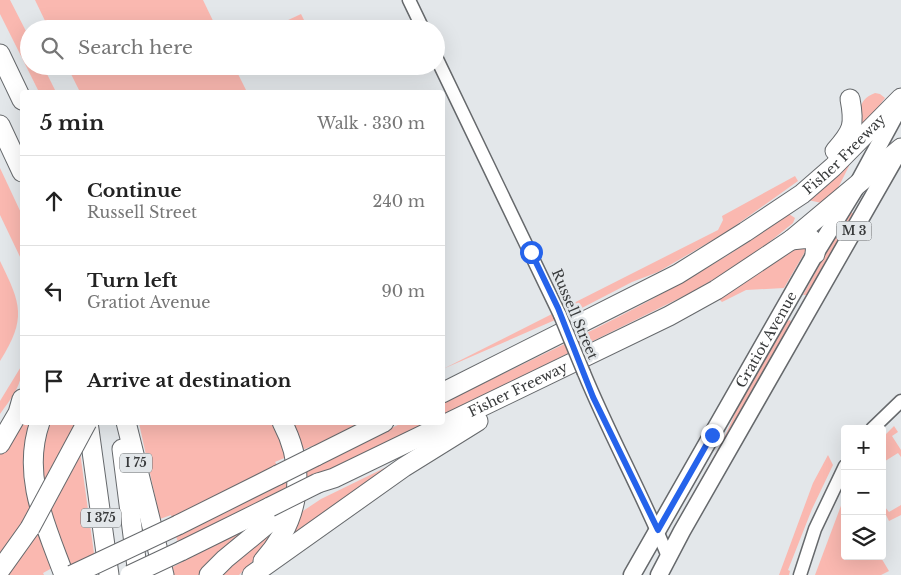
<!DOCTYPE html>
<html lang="en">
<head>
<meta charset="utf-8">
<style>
	:root { --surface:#fff; --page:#f6f6f6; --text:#222; --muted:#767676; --line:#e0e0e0 }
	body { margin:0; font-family:"Libre Baskerville",serif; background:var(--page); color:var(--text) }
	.controls { position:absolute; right:15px; bottom:15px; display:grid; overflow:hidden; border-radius:5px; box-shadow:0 5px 20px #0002 }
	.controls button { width:45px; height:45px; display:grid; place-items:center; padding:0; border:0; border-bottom:1px solid var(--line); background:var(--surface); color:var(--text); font:25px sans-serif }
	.stop { position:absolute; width:15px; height:15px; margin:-11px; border:4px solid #2563eb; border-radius:50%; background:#fff }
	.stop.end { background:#2563eb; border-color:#fff; box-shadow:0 1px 5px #0008 }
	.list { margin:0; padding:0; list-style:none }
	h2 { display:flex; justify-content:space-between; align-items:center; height:65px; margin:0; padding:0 20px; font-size:21px }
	h2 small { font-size:16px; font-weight:400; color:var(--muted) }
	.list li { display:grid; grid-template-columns:32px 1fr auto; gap:15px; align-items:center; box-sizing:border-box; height:90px; padding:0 20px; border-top:1px solid var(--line) }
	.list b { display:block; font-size:19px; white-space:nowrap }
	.list p { margin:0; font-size:16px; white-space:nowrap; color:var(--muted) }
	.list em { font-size:16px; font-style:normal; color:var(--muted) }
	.icon { flex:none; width:28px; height:28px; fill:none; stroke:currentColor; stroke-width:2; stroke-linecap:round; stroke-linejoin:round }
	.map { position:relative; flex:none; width:901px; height:575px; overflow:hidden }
	.search { position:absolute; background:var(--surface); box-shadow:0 5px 20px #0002; left:20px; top:20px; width:425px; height:55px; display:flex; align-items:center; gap:12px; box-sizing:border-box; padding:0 18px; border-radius:28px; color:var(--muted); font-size:19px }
	.panel { position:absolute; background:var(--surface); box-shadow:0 5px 20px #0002; left:20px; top:90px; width:425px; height:335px; border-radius:5px }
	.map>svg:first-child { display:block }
	.green { fill:#fab8b0 }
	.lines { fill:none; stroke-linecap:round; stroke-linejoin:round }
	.minor-casing { stroke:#66696c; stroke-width:15 }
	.major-casing { stroke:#66696c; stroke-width:19 }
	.highway-casing { stroke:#66696c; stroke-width:21 }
	.minor { stroke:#fff; stroke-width:12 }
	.major { stroke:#fff; stroke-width:16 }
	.highway { stroke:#fff; stroke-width:19 }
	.minor-bridge-casing { stroke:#66696c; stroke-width:15; stroke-linecap:butt }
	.highway-bridge-casing { stroke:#66696c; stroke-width:21; stroke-linecap:butt }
	.minor-bridge { stroke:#fff; stroke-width:12 }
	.highway-bridge { stroke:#fff; stroke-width:19 }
	.route { stroke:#2563eb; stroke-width:6 }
	.labels { text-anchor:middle; stroke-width:5; stroke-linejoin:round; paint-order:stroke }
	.shield { fill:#e3e7ea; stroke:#6c6f70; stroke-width:1 }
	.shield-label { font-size:12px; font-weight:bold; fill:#393b3c }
	.street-label { font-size:14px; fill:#393b3c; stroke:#e3e7ea }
</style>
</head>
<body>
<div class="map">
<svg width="901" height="575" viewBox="0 0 901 575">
	<rect width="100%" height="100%" fill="#e3e7ea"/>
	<!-- green -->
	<g class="green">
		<polygon points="0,0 10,0 29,37 29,66 43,66 56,92 39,92 0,14"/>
		<polygon points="35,0 203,0 216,27 215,29 49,29"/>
		<polygon points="301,14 306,24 295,29 269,29"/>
		<polygon points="67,66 234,66 247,92 80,92"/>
		<path d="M875 93 880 94 885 98 858 134C859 116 856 100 875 93Z"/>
		<polygon points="847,162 849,166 836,192 822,203 803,199"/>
		<polygon points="0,168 22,215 22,261 0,215"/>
		<polygon points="795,176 798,181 725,233 658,272 632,282 578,310 443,369 718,230 723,220 722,216"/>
		<polygon points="849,211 854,214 808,295 803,295"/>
		<path d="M789 214 795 218 793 223 751 257 694 291 443 415V403C561 345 682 292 789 214Z"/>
		<polygon points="802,243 806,245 806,250 784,288 746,290 722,302 719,299"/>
		<path d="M0 261C21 304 27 318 0 361Z"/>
		<polygon points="790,320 792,324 678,521 724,438 741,400 785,322"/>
		<path d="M22 365C23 384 11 399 0 414V401Z"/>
		<polygon points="22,422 35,423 35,511 0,563 0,454"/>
		<polygon points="48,423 76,423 97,575 68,575 39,468"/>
		<polygon points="139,423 274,423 289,456 275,462 277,465 172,518 171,515 160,519"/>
		<polygon points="288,423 363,423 314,448 312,446 300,451"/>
		<polygon points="402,423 427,423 304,483 304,470"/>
		<polygon points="894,426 898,432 892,436 901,450 901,457 898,453 882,463 882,438"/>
		<polygon points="828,455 833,465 812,509 788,570 790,571 789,575 779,575 813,483"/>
		<polygon points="407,457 285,546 300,513 321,499"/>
		<polygon points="291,475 291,489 178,543 175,532"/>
		<polygon points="845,495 845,556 880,556 889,571 881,575 815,575"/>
		<polygon points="901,505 901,515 889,521 882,507 885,507 889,512"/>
		<polygon points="283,520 262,552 239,575 219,575"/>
		<polygon points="255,522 202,575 173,575 171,568"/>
		<polygon points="40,529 54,567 43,573 44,575 7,575"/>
	</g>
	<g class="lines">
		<defs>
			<g id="minor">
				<polyline points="409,0 423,29"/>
				<polyline points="436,57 560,315"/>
				<path d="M584 373C610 436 643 495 669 559"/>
				<polyline points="872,429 901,401"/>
				<polyline points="800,575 815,529 845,466"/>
			</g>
			<g id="major">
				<path id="s1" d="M632 575 815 254 855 189 901 104"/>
				<polyline points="659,575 682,531 898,153"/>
			</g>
			<g id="highway">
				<polyline points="0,54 22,100"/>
				<polyline points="0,125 22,172"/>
				<path d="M835 151C853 131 855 125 850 99"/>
				<polyline points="791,240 810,238 816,244 815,254"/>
				<path id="s2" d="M442 393 678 274 745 232 802 194 833 167 901 98"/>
				<path d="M40 422C21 476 46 526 64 575"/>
				<polyline points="88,422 109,575"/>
				<polyline points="126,422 164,575"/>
				<polyline points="0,444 18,413 22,399"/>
				<polyline points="122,449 138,575"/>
				<polyline points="316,456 384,422"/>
				<path id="s3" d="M318 483 334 478 669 316 716 290 791 240 901 148"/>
				<polyline points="178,525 278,475"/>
				<polyline points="181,551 270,507"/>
				<path d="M263 561C299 521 308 471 282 422"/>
				<polyline points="0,570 30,528"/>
				<polyline points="209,575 225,559 276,517"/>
				<polyline points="252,575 404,467 478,421"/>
			</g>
		</defs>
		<!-- minor casing -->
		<use href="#minor" class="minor-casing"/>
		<!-- major casing -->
		<use href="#major" class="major-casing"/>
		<!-- highway casing -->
		<use href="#highway" class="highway-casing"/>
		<!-- minor -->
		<use href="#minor" class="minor"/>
		<!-- major -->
		<use href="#major" class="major"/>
		<!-- highway -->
		<use href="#highway" class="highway"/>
		<defs>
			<polyline id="minor-bridge" points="560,315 584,373"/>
			<g id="highway-bridge">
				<polyline points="278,475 316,456"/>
				<polyline points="270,507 318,483"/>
				<polyline points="30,528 87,422"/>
				<polyline points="72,575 178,525"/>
				<polyline points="130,575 181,551"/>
			</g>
		</defs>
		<!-- minor-bridge casing -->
		<use href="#minor-bridge" class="minor-bridge-casing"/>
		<!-- highway-bridge casing -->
		<use href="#highway-bridge" class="highway-bridge-casing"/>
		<!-- minor-bridge -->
		<use href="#minor-bridge" class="minor-bridge"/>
		<!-- highway-bridge -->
		<use href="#highway-bridge" class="highway-bridge"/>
	</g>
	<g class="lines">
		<!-- route -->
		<polyline class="route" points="531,252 558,308 593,397 658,530 712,435"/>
	</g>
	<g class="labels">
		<!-- shield labels -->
		<g class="shield">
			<rect x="836.5" y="221.5" width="35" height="19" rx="4"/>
			<rect x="120" y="453.5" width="32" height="19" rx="4"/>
			<rect x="81" y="508.5" width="40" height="19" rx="4"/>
		</g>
		<g class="shield-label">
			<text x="854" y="235">M 3</text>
			<text x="136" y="467">I 75</text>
			<text x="101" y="522">I 375</text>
		</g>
		<!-- street labels -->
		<g class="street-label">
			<text dy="5" stroke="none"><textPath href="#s2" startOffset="470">Fisher Freeway</textPath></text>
			<text transform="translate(575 314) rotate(67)" y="5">Russell Street</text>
			<text dy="5" stroke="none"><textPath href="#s1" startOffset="271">Gratiot Avenue</textPath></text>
			<text dy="5" stroke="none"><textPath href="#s3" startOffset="221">Fisher Freeway</textPath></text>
		</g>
	</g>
</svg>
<div class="controls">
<button>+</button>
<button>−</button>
<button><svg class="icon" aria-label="layers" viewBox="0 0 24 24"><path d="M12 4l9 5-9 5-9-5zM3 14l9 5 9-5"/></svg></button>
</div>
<div class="stop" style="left:531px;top:252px"></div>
<div class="stop end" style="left:712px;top:435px"></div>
<div class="search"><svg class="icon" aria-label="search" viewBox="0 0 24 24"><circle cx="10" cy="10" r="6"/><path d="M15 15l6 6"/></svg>Search here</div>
<section class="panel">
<h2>5 min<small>Walk · 330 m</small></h2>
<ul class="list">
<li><svg class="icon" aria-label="ahead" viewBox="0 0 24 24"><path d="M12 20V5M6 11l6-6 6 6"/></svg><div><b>Continue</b><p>Russell Street</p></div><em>240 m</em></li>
<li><svg class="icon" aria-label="left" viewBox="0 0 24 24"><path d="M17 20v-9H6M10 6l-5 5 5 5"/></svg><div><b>Turn left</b><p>Gratiot Avenue</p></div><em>90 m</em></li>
<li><svg class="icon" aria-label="arrive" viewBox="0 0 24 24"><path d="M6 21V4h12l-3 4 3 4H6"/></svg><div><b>Arrive at destination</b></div></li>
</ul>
</section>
</div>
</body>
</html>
